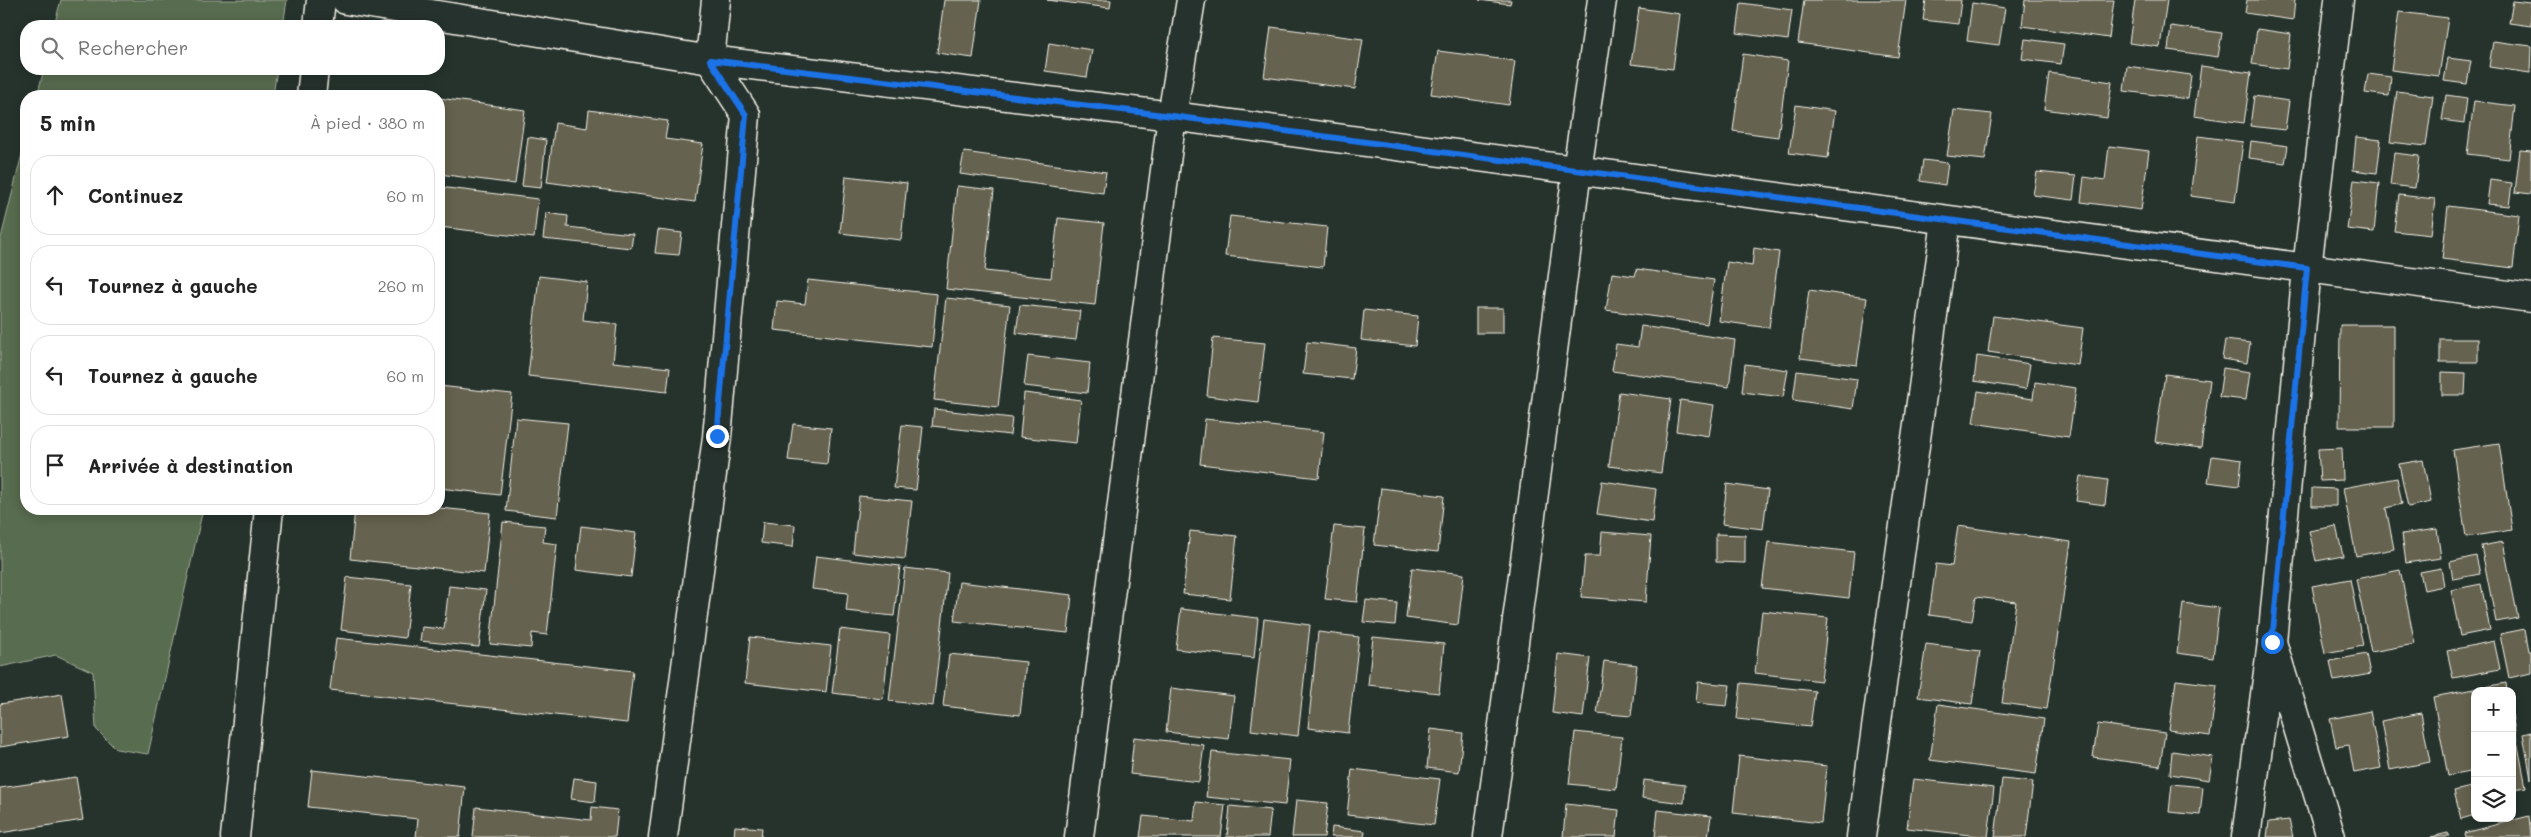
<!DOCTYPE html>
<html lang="fr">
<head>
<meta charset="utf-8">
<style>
	:root { --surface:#fff; --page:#f2f2f2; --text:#222; --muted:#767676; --line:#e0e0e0 }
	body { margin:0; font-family:Mali,sans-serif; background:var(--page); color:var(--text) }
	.controls { position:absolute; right:15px; bottom:15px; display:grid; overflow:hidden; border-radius:10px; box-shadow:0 2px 12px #0003 }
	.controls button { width:45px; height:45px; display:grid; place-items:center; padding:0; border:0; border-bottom:1px solid var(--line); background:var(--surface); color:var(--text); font:25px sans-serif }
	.stop { position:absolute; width:15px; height:15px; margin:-11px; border:4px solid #1a73e8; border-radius:50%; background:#fff }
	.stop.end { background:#1a73e8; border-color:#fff; box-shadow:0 1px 5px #0008 }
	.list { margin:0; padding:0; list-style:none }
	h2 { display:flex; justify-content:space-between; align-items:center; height:65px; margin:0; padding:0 20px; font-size:21px }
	h2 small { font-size:16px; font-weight:400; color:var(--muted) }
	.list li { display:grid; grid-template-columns:32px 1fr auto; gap:15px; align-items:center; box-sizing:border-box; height:80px; margin:0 10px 10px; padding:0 10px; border:1px solid var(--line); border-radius:20px }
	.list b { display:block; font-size:19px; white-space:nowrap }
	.list em { font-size:16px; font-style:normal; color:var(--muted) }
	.icon { flex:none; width:28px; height:28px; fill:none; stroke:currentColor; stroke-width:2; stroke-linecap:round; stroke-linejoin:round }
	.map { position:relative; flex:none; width:2531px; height:837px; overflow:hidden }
	.search { position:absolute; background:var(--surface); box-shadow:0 2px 12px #0003; left:20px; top:20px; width:425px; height:55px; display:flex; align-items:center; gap:12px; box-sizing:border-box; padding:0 18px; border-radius:20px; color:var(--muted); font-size:19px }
	.panel { position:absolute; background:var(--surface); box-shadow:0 2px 12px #0003; left:20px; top:90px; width:425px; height:425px; border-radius:20px }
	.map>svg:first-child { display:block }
	.green { fill:#586c50; stroke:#a6ae9c }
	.building { fill:#65624f; stroke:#f4f1e8 }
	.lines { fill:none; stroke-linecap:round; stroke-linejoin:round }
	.street-casing { stroke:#f4f1e8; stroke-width:31 }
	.secondary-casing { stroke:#f4f1e8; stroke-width:31 }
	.street { stroke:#26332d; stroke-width:28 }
	.secondary { stroke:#26332d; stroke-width:28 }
	.route { stroke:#1a73e8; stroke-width:6 }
</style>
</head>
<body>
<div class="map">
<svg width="2531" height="837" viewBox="0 0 2531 837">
	<rect width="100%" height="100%" fill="#26332d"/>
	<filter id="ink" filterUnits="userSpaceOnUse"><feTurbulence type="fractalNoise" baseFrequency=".02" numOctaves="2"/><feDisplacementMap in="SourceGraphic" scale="10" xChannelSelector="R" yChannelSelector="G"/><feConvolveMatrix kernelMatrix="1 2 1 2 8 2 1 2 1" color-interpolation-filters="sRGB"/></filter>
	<g filter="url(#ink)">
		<!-- green -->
		<g class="green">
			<polygon points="61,0 287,0 283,26 54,26"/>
			<polygon points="44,69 277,69 273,96 37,96"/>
			<polygon points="26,138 26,509 203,509 148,754 116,749 96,729 93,672 56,655 0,667 0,242"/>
		</g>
		<!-- building -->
		<g class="building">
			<polygon points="944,0 981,0 973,58 937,53"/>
			<polygon points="1047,0 1111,0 1110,8"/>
			<polygon points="1479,0 1511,0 1510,4"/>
			<polygon points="1804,0 1906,0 1898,57 1798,43"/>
			<polygon points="1926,0 1961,0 1958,24 1923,20"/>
			<polygon points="2025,0 2114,0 2109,38 2022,26"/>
			<polygon points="2135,0 2167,0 2160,47 2129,43"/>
			<polygon points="2247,0 2295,0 2293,20 2245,13"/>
			<polygon points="2513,1 2531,3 2531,26 2509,23"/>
			<polygon points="1741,3 1792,10 1788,40 1737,33"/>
			<polygon points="1972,3 2005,8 1999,45 1967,41"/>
			<polygon points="1639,8 1680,14 1673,69 1631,64"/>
			<polygon points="2399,12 2448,18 2439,76 2391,70"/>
			<polygon points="2171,26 2222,33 2218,57 2168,50"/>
			<polygon points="1271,27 1363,39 1355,89 1264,77"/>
			<polygon points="2257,29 2291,34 2287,69 2252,64"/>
			<polygon points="2025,39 2064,44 2061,64 2022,59"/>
			<polygon points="2493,41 2531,46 2530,73 2489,67"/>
			<polygon points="1049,43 1092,50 1087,77 1045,71"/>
			<polygon points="1438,51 1515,61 1509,105 1431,94"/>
			<polygon points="1743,54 1788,61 1778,137 1733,131"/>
			<polygon points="2448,58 2471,61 2467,84 2444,81"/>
			<polygon points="2127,66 2191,75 2188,99 2124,91"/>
			<polygon points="2201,66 2251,73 2244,123 2194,116"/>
			<polygon points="2049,73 2112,82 2107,118 2044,109"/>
			<polygon points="2368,74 2391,77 2389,96 2365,93"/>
			<polygon points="2397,91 2433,96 2426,146 2390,142"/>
			<polygon points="2446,95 2467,98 2464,123 2442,120"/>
			<polygon points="2254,96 2289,101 2285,130 2250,126"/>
			<polygon points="439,98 525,110 515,184 439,174"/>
			<polygon points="2474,101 2515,106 2509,159 2467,154"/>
			<polygon points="1796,105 1835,111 1828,158 1789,153"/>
			<polygon points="589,110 668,121 665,139 703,144 695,202 547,182 555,123 587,128"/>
			<polygon points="1954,110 1992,114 1985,160 1947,156"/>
			<polygon points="2198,136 2243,142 2235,202 2190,196"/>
			<polygon points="528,137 546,140 541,188 522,186"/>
			<polygon points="2356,137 2381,140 2377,173 2353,170"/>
			<polygon points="2251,141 2288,146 2285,163 2249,158"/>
			<polygon points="2109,146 2149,151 2141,210 2081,202 2084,177 2105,180"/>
			<polygon points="2520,150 2531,151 2531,194 2515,192"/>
			<polygon points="964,152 1106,172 1103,193 960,174"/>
			<polygon points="2394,153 2419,156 2415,188 2390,185"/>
			<polygon points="1923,160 1948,163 1945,185 1920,181"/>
			<polygon points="2037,172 2076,176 2073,200 2033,195"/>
			<polygon points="846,176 907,183 901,240 840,233"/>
			<polygon points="2354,180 2379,183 2374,232 2347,229"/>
			<polygon points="2490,180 2512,183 2509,206 2487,204"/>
			<polygon points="957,186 994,190 985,271 1051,278 1058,218 1104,223 1095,305 946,289"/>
			<polygon points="439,187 538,199 534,238 439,227"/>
			<polygon points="2399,195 2435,199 2431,235 2394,231"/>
			<polygon points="2448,206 2519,215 2513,268 2442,259"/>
			<polygon points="546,213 568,216 567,227 633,234 631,248 543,239"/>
			<polygon points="1230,216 1327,227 1323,267 1225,256"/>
			<polygon points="658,230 682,233 679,255 655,253"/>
			<polygon points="1754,248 1779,252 1769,328 1719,321 1727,262 1752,266"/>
			<polygon points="1637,269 1714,280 1707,324 1606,310 1612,273 1635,276"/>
			<polygon points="539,276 587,282 583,320 617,324 613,362 670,368 667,392 528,376"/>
			<polygon points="808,280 937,294 932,347 774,330 777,301 805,304"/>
			<polygon points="1809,290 1867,298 1857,365 1800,358"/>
			<polygon points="946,298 1010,305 998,407 934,400"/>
			<polygon points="1020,305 1080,311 1076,340 1016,333"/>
			<rect x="1476" y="308" width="27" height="25"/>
			<polygon points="1364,310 1418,316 1415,346 1361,340"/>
			<polygon points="1993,316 2083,328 2078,365 1988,352"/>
			<polygon points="2340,325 2394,325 2394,427 2339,427"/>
			<polygon points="1641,326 1735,340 1729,387 1612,371 1616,344 1638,347"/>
			<polygon points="1213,338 1265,343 1258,402 1207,396"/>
			<rect x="2440" y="339" width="38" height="23"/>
			<polygon points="2225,340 2250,343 2247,363 2222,359"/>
			<polygon points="1307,342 1356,348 1352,379 1303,374"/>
			<polygon points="1028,356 1090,363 1087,393 1024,386"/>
			<polygon points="1977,356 2030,364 2026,389 1974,381"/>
			<polygon points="1745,364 1788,370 1783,397 1742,392"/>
			<polygon points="2223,368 2250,372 2246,400 2219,397"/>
			<polygon points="1797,371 1857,379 1853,409 1793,400"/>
			<polygon points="2442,372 2466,373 2465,395 2442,395"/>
			<polygon points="2165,374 2210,380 2201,448 2155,442"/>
			<polygon points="2035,382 2076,388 2069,437 1973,423 1978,391 2033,399"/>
			<polygon points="439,386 512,394 500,495 439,488"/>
			<polygon points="1619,392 1671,399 1661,473 1609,466"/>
			<polygon points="1024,393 1081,400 1076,443 1020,437"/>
			<polygon points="1680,400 1714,405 1709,436 1676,431"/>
			<polygon points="934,409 1012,418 1010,435 932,426"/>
			<polygon points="516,418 568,423 557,517 506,511"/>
			<polygon points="1205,419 1324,432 1319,478 1200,464"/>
			<polygon points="793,424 831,428 827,464 788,460"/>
			<polygon points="902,425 923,427 916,490 894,488"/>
			<polygon points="2499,443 2512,530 2466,537 2453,450"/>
			<polygon points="2342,448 2343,480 2320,481 2318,449"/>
			<polygon points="2212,456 2242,460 2239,486 2208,482"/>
			<polygon points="2423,460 2431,502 2408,507 2399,464"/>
			<polygon points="2080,476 2108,480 2105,505 2076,501"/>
			<polygon points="2397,478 2402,504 2386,508 2394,549 2356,556 2343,488"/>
			<polygon points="1602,481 1656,489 1652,522 1597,514"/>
			<polygon points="1727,484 1768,490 1763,529 1722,524"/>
			<polygon points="1381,488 1444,496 1438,552 1374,545"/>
			<polygon points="2312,488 2336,489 2336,506 2312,506"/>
			<polygon points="859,496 912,501 905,559 853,553"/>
			<polygon points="439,508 490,513 484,573 350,559 355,509"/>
			<polygon points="503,522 545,526 543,542 557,544 547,635 532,633 531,648 490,644"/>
			<polygon points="763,522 795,525 793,547 761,543"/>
			<polygon points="581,526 636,533 631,577 576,570"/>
			<polygon points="1334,526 1365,529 1357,602 1325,599"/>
			<polygon points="1958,526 2071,542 2047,709 2002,703 2016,602 1976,597 1972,621 1929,615 1936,564 1952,566"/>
			<polygon points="2336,526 2343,556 2316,561 2309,531"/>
			<polygon points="2437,529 2441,558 2406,563 2402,534"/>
			<polygon points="1190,531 1237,536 1230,599 1183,594"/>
			<polygon points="1602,532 1651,536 1646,602 1581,597 1585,556 1600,556"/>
			<polygon points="1716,534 1745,535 1745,563 1716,562"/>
			<polygon points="1768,542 1854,552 1849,598 1762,588"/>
			<polygon points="2503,542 2518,618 2496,622 2481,546"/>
			<polygon points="816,556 900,566 894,616 846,611 848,593 812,589"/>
			<polygon points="2476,556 2480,574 2453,579 2450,562"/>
			<polygon points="905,568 948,573 933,706 889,701"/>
			<polygon points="1412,568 1464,574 1458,625 1406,618"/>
			<polygon points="2441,568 2444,586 2424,590 2420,572"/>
			<polygon points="2400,570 2415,644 2371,652 2356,579"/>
			<polygon points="347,577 411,584 405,638 341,630"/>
			<polygon points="2350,579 2363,646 2325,653 2312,586"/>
			<polygon points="959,582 1072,595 1068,633 954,621"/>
			<polygon points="2481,584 2490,630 2460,636 2451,590"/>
			<polygon points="449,586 486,590 479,647 420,641 422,627 444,629"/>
			<polygon points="1366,600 1397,603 1395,625 1363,622"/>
			<polygon points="2183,603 2219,608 2213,658 2177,653"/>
			<polygon points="1181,609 1258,618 1254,658 1176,649"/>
			<polygon points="1762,611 1828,618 1821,681 1755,673"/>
			<polygon points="1264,619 1310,625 1298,736 1251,730"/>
			<polygon points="840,629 890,635 883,699 832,693"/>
			<polygon points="2525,629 2529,651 2531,651 2531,673 2509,678 2500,634"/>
			<polygon points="1318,632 1359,637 1348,733 1308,728"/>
			<polygon points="750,637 831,646 826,692 745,683"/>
			<polygon points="1373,637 1444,644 1439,693 1368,685"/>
			<polygon points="336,638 633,671 627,723 330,690"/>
			<polygon points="2494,641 2500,669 2453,678 2447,651"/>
			<polygon points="1926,644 1980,651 1972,704 1918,697"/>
			<polygon points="949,654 1026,662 1020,715 943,706"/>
			<polygon points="1558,654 1590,658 1583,717 1552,713"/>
			<polygon points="2366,654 2370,674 2334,681 2330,661"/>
			<polygon points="1604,661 1637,665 1631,716 1597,713"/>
			<polygon points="2176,680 2217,685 2210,736 2169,730"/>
			<polygon points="1698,682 1730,685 1727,706 1696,703"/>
			<polygon points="1741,683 1815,691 1810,727 1737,719"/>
			<polygon points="2506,683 2507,691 2475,691 2475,771 2448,776 2433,697"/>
			<polygon points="1171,688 1234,696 1229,739 1166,732"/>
			<polygon points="62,694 69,736 0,747 0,704"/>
			<polygon points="1938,704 2044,719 2036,774 1930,760"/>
			<polygon points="2370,711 2381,768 2354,773 2349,745 2336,747 2330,719"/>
			<polygon points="2421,713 2430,762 2390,770 2381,721"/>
			<polygon points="2512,715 2526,787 2512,789"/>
			<polygon points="2098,724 2165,733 2160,766 2093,757"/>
			<polygon points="1431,729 1463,733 1459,772 1427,768"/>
			<polygon points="1575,732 1622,737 1616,789 1569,784"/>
			<polygon points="2531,732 2531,779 2523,734"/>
			<polygon points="1134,737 1204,745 1199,782 1130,774"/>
			<polygon points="2172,751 2213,757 2209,780 2170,774"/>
			<polygon points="1212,752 1290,760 1285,805 1206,797"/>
			<polygon points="1739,756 1827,766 1821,823 1733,813"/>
			<polygon points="1352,769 1440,779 1434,825 1347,815"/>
			<polygon points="312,770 465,787 460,837 416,837 418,819 308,807"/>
			<polygon points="76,777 83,820 0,833 0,788"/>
			<polygon points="574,778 597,781 595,802 571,799"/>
			<polygon points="1913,779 1994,788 1988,837 1907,828"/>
			<polygon points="2002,779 2033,782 2026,837 1995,837"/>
			<polygon points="1644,780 1685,785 1684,803 1642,798"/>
			<polygon points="2172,784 2203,787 2200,815 2169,812"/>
			<polygon points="2475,786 2475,815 2461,819 2454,791"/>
			<polygon points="1296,800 1328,803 1324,837 1292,837"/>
			<polygon points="1196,802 1225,805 1221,837 1140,837 1143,816 1194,821"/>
			<polygon points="1566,804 1619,810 1616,837 1563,837"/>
			<polygon points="1230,806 1271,810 1268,837 1227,837"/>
			<polygon points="476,807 591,820 592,807 618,810 615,837 473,837"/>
			<polygon points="1658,810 1711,816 1708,837 1655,837"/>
			<polygon points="2529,816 2531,837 2465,837 2464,833"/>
			<polygon points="2289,820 2293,837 2267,837 2269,822"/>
			<polygon points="735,826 762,828 761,837 734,837"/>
			<polygon points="1332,827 1365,831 1364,837 1331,837"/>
			<polygon points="2448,833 2450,837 2431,837"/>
		</g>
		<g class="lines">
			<defs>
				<g id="street">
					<polyline points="346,0 710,60 1172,116 2531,298"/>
					<polyline points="318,26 321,0"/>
					<polyline points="311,96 314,69"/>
					<polyline points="2272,642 2331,837"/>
					<polyline points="235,837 269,509"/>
					<polyline points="663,837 717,437 746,115 710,60 716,0"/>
					<polyline points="1079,837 1172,116 1191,0"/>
					<polyline points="1488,837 1577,171 1602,0"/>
					<polyline points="1861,837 1946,221"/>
				</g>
				<polyline id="secondary" points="2246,837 2272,642 2307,268 2339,0"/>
			</defs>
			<!-- street casing -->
			<use href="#street" class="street-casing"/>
			<!-- secondary casing -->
			<use href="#secondary" class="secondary-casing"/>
			<!-- street -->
			<use href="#street" class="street"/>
			<!-- secondary -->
			<use href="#secondary" class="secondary"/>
		</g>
	</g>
	<g class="lines" filter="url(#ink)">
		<!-- route -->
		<polyline class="route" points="717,436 746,115 710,60 1172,116 2307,268 2272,642"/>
	</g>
</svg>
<div class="controls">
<button>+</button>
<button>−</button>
<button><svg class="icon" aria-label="layers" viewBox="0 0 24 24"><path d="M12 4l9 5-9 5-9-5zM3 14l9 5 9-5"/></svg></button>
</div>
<div class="stop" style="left:2272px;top:642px"></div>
<div class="stop end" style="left:717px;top:436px"></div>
<div class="search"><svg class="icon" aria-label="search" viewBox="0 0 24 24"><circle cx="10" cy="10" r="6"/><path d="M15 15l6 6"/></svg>Rechercher</div>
<section class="panel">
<h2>5 min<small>À pied · 380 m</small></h2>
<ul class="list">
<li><svg class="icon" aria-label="ahead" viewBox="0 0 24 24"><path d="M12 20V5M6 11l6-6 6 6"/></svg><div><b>Continuez</b></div><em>60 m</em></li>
<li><svg class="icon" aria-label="left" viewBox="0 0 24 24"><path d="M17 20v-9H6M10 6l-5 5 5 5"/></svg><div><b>Tournez à gauche</b></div><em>260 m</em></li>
<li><svg class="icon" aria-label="left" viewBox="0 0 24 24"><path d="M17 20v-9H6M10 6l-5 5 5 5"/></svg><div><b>Tournez à gauche</b></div><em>60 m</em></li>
<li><svg class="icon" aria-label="arrive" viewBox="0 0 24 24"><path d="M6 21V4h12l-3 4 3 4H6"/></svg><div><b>Arrivée à destination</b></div></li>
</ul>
</section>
</div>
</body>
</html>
